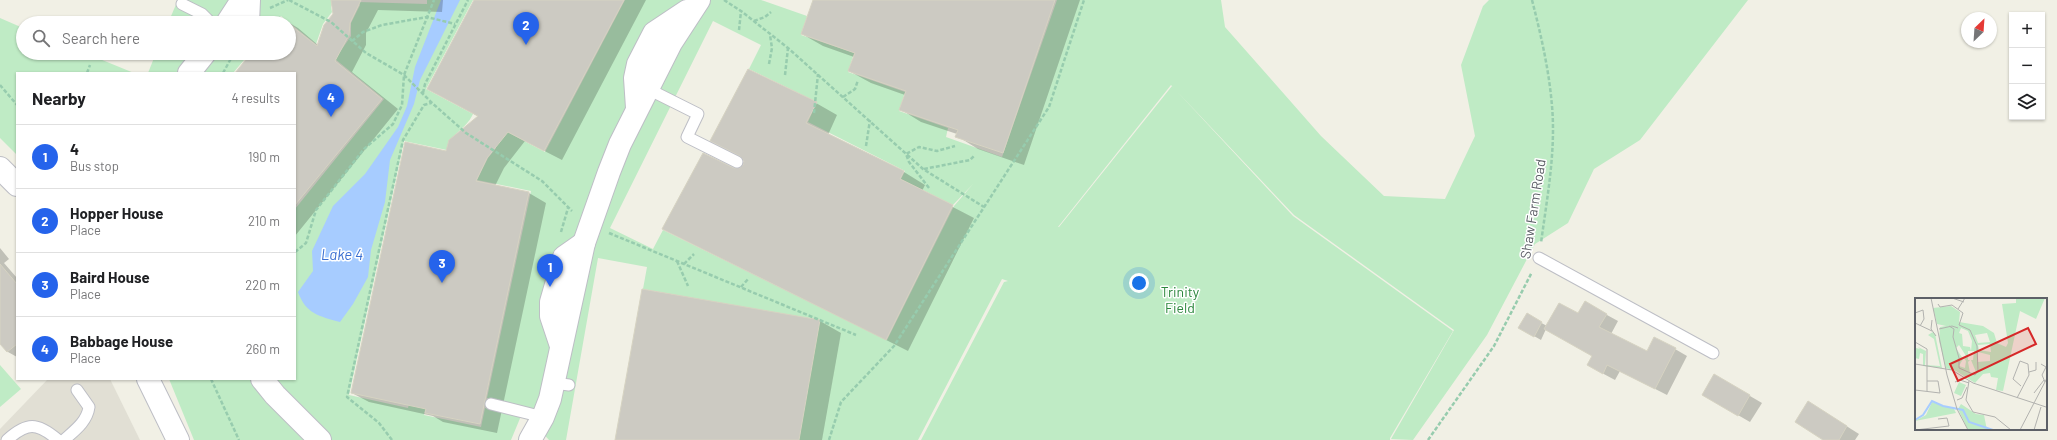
<!DOCTYPE html>
<html lang="en">
<head>
<meta charset="utf-8">
<style>
	:root { --surface:#fff; --page:#f2f2f2; --text:#202124; --muted:#757577; --line:#e0e0e0; --accent:#2563eb }
	body { margin:0; font-family:Barlow,sans-serif; background:var(--page); color:var(--text) }
	.controls { position:absolute; right:12px; top:12px; display:grid; overflow:hidden; border-radius:0px; box-shadow:0 1px 3px #0004 }
	.controls button { width:36px; height:36px; display:grid; place-items:center; padding:0; border:0; border-bottom:1px solid var(--line); background:var(--surface); color:var(--text); font:20px sans-serif }
	.compass { position:absolute; left:1961px; top:12px; width:36px; height:36px; border-radius:50%; background:var(--surface); box-shadow:0 1px 3px #0004; rotate:25deg }
	.you { position:absolute; left:1139px; top:283px; width:14px; height:14px; margin:-10px; border:3px solid #fff; border-radius:50%; background:#1a73e8; box-shadow:0 0 0 6px #1a73e833 }
	.badge { display:grid; place-items:center; width:26px; height:26px; border-radius:50%; background:var(--accent); color:#fff; font-size:13px; font-weight:700 }
	.pin { position:absolute; translate:-50% -33px; filter:drop-shadow(0 1px 2px #0008) }
	.pin::after { content:''; position:absolute; top:21px; width:14px; height:12px; background:inherit; clip-path:polygon(0 0,100% 0,50% 100%) }
	.list { margin:0; padding:0; list-style:none }
	h2 { display:flex; justify-content:space-between; align-items:center; height:52px; margin:0; padding:0 16px; font-size:17px }
	h2 small { font-size:13px; font-weight:400; color:var(--muted) }
	.list li { display:grid; grid-template-columns:26px 1fr auto; gap:12px; align-items:center; box-sizing:border-box; height:64px; padding:0 16px; border-top:1px solid var(--line) }
	.list b { display:block; font-size:15px; white-space:nowrap }
	.list p { margin:0; font-size:13px; white-space:nowrap; color:var(--muted) }
	.list em { font-size:13px; font-style:normal; color:var(--muted) }
	.icon { flex:none; width:22px; height:22px; fill:none; stroke:currentColor; stroke-width:2; stroke-linecap:round; stroke-linejoin:round }
	.map { position:relative; flex:none; width:2057px; height:440px; overflow:hidden }
	.search { position:absolute; background:var(--surface); box-shadow:0 1px 3px #0004; left:16px; top:16px; width:280px; height:44px; display:flex; align-items:center; gap:10px; box-sizing:border-box; padding:0 14px; border-radius:22px; color:var(--muted); font-size:15px }
	.panel { position:absolute; background:var(--surface); box-shadow:0 1px 3px #0004; left:16px; top:72px; width:280px; height:308px; border-radius:0px }
	.map>svg:first-child { display:block }
	.education { fill:#e1dfd4 }
	.green { fill:#bfebc5; fill-rule:evenodd }
	.water { fill:#a7ccff }
	.shadow { fill:#0003 }
	.building { fill:#cccac2; stroke:#d6d3c2 }
	.lines { fill:none; stroke-linecap:round; stroke-linejoin:round }
	.service-casing { stroke:#bdbec5; stroke-width:13 }
	.minor-casing { stroke:#bdbec5; stroke-width:24 }
	.tertiary-casing { stroke:#bdbec5; stroke-width:24 }
	.path { stroke:#97ccae; stroke-width:2.5; stroke-dasharray:4 2; stroke-linecap:butt }
	.service { stroke:#fff; stroke-width:11 }
	.minor { stroke:#fff; stroke-width:22 }
	.tertiary { stroke:#fff; stroke-width:22 }
	.labels { text-anchor:middle; stroke-width:3; stroke-linejoin:round; paint-order:stroke }
	.street-label { font-size:14px; fill:#5d6067; stroke:#fff }
	.park-label { font-size:14px; fill:#2c873d; stroke:#fff }
	.water-label { font-size:15px; font-style:italic; fill:#3b6fd1; stroke:#fff }
	.inset-river { fill:none; stroke:#a7ccff; stroke-width:2 }
	.inset-road { fill:none; stroke:#b2b2af; stroke-width:1 }
	.view { fill:#d62828; fill-opacity:0.15; stroke:#d62828; stroke-width:2 }
	.inset-edge { fill:none; stroke:#5d6067; stroke-width:2 }
</style>
</head>
<body>
<div class="map">
<svg width="2057" height="440" viewBox="0 0 2057 440">
	<rect width="100%" height="100%" fill="#f1f0e5"/>
	<!-- education -->
	<polygon class="education" points="48,379 110,379 140,440 0,440 0,429"/>
	<!-- green -->
	<g class="green">
		<polygon points="178,0 240,0 225,23 168,23"/>
		<polygon points="249,0 333,0 331,7 332,12 323,24 316,44 281,16 274,23 249,23"/>
		<path d="M427 0H473L426 89 473 114C465 131 451 132 447 150L404 141 349 395 408 408 415 376 431 379 424 415 481 427 485 408 521 416 511 440H328L268 379H295V209L384 99 335 59 351 36V23L360 5 358 2 427 4Z"/>
		<polygon points="625,0 697,0 635,108 554,333 543,411 487,398 531,191 477,180 488,158 496,148 492,144 494,125 545,152"/>
		<path d="M700 0H761L807 16 801 35 854 53 848 72 905 92 899 111 948 128 946 137 1002 157 1057 0H1221L1225 27 1321 136 1384 196 1445 199 1475 136 1461 65 1483 6 1489 0H1748L1640 140 1594 169 1568 223 1535 244 1487 335 1413 440 1391 439 1454 330 1294 215 1171 85 1058 227H1059L1172 86 1293 216 1453 331 1390 438V440H921L1004 282 1008 281 1002 279 918 440H798L817 321 643 289 647 267 598 258 566 440H549L538 428 584 243ZM713 21 761 45 749 69 817 102 808 122 905 171 901 179 953 205 973 184 954 206 887 340 663 230 653 249 610 228Z"/>
		<polygon points="0,18 23,28 23,53 85,53 134,73 17,73 17,155 0,138"/>
		<polygon points="156,53 202,53 186,73 148,73"/>
		<polygon points="205,53 250,53 233,73 190,73"/>
		<polygon points="0,365 21,389 0,407"/>
		<polygon points="169,379 256,379 313,440 194,440"/>
	</g>
	<!-- water -->
	<path class="water" d="M441 0H460L420 80 414 104 390 160 385 202 371 250 368 277 353 304 340 322C319 316 306 314 298 292L313 271 312 251 333 206 365 174 398 127 407 106 415 67Z"/>
	<!-- shadow -->
	<g class="shadow">
		<polygon points="336,0 443,0 442,12 378,10 366,33 366,45 352,72 398,109 295,236 295,73 236,73 252,53 289,53 289,23 277,23 281,18 298,28 318,45 334,14"/>
		<polygon points="475,0 646,0 562,160 525,141 504,168 495,186 529,193 546,203 497,433 443,422 433,416 369,402 352,393 447,152 479,117 428,89"/>
		<polygon points="814,0 1080,0 1024,165 978,149 957,136 957,134 921,122 900,109 905,95 871,83 849,71 854,57 823,46 802,34"/>
		<polygon points="816,103 837,115 828,135 904,172 925,185 922,191 974,218 908,351 664,228 734,169 741,169 744,166 745,161 743,158 711,140"/>
		<polygon points="0,248 9,259 4,263 17,278 17,357 8,352 0,343"/>
		<polygon points="1585,303 1618,321 1611,334 1647,352 1675,349 1687,356 1667,395 1620,371 1615,380 1600,372 1594,356 1546,329 1541,340 1520,328 1527,315 1547,326 1578,314"/>
		<polygon points="820,321 841,333 822,440 617,440"/>
		<polygon points="1714,375 1762,403 1750,422 1703,395"/>
		<polygon points="1821,410 1859,434 1855,440 1825,440"/>
	</g>
	<!-- building -->
	<g class="building">
		<polygon points="331,0 361,0 350,23 349,35 335,61 382,99 295,205 295,73 235,73 251,53 289,53 289,24 317,46 324,25 333,14"/>
		<polygon points="474,0 624,0 544,151 508,132 487,158 476,181 529,192 480,424 425,413 426,409 351,393 405,142 446,151 449,140 478,116 427,89"/>
		<polygon points="813,0 1055,0 1003,153 955,137 958,130 899,110 906,91 848,71 855,53 801,34"/>
		<polygon points="748,69 817,102 806,123 904,171 900,179 953,205 886,340 662,229 703,153 734,168 740,168 743,165 744,161 740,156 710,141"/>
		<polygon points="0,264 17,284 17,344 7,352 0,344"/>
		<polygon points="642,289 820,320 799,440 615,440"/>
		<polygon points="1585,301 1607,314 1599,327 1647,351 1654,337 1676,348 1655,389 1607,365 1603,374 1587,365 1592,356 1544,329 1559,303 1578,313"/>
		<polygon points="1527,313 1542,322 1534,337 1518,328"/>
		<polygon points="1714,374 1750,395 1738,416 1702,395"/>
		<polygon points="1808,401 1847,426 1839,440 1823,440 1795,422"/>
	</g>
	<g class="lines">
		<defs>
			<g id="service">
				<polyline points="182,4 202,14 211,23"/>
				<polyline points="648,89 698,114 687,137 737,162"/>
				<polyline points="1539,258 1713,353"/>
				<polyline points="554,383 569,385"/>
				<polyline points="491,404 543,417"/>
				<path d="M7 440C27 422 37 422 58 440"/>
				<path d="M64 440C74 431 87 422 89 407L77 390"/>
			</g>
			<g id="minor">
				<polyline points="227,23 242,0"/>
				<polyline points="248,23 249,0"/>
				<polyline points="189,73 205,53"/>
				<polyline points="637,108 635,78 638,64 654,33 687,11"/>
				<polyline points="561,346 551,316 551,302 564,257 584,243"/>
				<polyline points="262,379 275,395 320,440"/>
				<polyline points="530,440 543,417 550,399 584,243 609,172 620,144 671,43 699,0"/>
			</g>
			<g id="tertiary">
				<polyline points="0,168 17,185"/>
				<polyline points="148,379 178,440"/>
			</g>
		</defs>
		<!-- service casing -->
		<use href="#service" class="service-casing"/>
		<!-- minor casing -->
		<use href="#minor" class="minor-casing"/>
		<!-- tertiary casing -->
		<use href="#tertiary" class="tertiary-casing"/>
		<!-- path -->
		<g class="path">
			<polyline points="289,0 331,22 366,53 404,75 432,103 466,133 542,181 572,211"/>
			<polyline points="724,0 741,11 788,48 923,169 984,207"/>
			<path d="M1532 0C1541 35 1549 70 1552 106 1556 151 1547 198 1541 243"/>
			<polyline points="270,8 288,0"/>
			<polyline points="754,21 765,17 771,12"/>
			<polyline points="739,30 741,11"/>
			<polyline points="352,41 363,32 382,25 427,17 455,24"/>
			<polyline points="769,64 772,48 770,35"/>
			<polyline points="87,73 90,65"/>
			<polyline points="223,73 234,53"/>
			<polyline points="785,75 788,48"/>
			<polyline points="0,85 17,105"/>
			<polyline points="423,93 425,84 468,0"/>
			<polyline points="843,97 855,89 858,80"/>
			<polyline points="814,113 818,74"/>
			<polyline points="866,146 870,120"/>
			<polyline points="924,169 970,160 975,155"/>
			<polyline points="929,188 909,162 906,154 919,147 937,151 955,146"/>
			<polyline points="561,232 568,208"/>
			<polyline points="609,233 856,335"/>
			<polyline points="295,252 306,243 316,210 364,149 393,124 402,105 404,75 434,0"/>
			<polyline points="677,261 688,286"/>
			<polyline points="684,264 694,254"/>
			<polyline points="741,287 749,278"/>
			<polyline points="211,379 239,440"/>
			<polyline points="392,440 379,423 347,397 403,140 424,105 431,103"/>
			<polyline points="829,440 841,402 894,346 1049,107 1084,0"/>
			<polyline points="1428,440 1494,346 1532,272"/>
		</g>
		<!-- service -->
		<use href="#service" class="service"/>
		<!-- minor -->
		<use href="#minor" class="minor"/>
		<!-- tertiary -->
		<use href="#tertiary" class="tertiary"/>
	</g>
	<g class="labels">
		<!-- street labels -->
		<g class="street-label">
			<text transform="translate(1533 209) rotate(-81)" y="5">Shaw Farm Road</text>
		</g>
		<!-- park labels -->
		<g class="park-label">
			<text x="1180" y="297">Trinity<tspan x="1180" dy="16">Field</tspan></text>
		</g>
		<!-- water labels -->
		<g class="water-label">
			<text x="342" y="260">Lake 4</text>
		</g>
	</g>
	<!-- overview -->
	<g transform="translate(1915 298)">
		<rect width="132" height="132" fill="#f1f0e5"/>
		<path d="M101 0H130L121 21 105 13 88 93 81 92 83 80 76 79 75 75 68 76 60 85 41 73 31 70 24 43 25 29 31 28 22 26 18 10 36 8 45 14 44 24 68 28 79 35 82 45 91 49 93 45 87 6 101 5ZM46 30 53 33 57 43 56 53H59L58 62H56L61 74 55 75 53 64 55 62H53V53H56L55 49 48 48 47 36 44 35ZM72 35 75 44 63 45 60 37ZM75 46 76 54 64 52 63 47ZM44 47 51 58 49 60 51 63 50 70 44 68 48 61 41 50ZM63 54 75 57V63L62 64ZM18 34 20 36 27 70 8 68V56L5 55 4 61 0 60 1 50 5 51 3 49 11 53 10 67 25 68 19 41 13 37ZM44 84 51 87 46 98 39 95ZM17 104 39 111 41 115 0 123 11 117ZM46 106 61 116 69 117 72 132H53L43 111Z" fill="#bfebc5" fill-rule="evenodd"/>
		<path class="inset-river" d="M0 122 8 117 17 103 28 108 48 112 54 124 78 132"/>
		<path class="inset-road" d="M16 0 32 77 42 111 53 132M37 0 49 4M23 6 25 9 37 7 48 15M43 11 50 0M0 15 8 12 9 21 5 28M17 22 16 31 21 38M0 25 17 33M44 27 48 15M34 28 39 31 38 39 44 60V70L60 77 63 73 62 48 55 32 44 27M24 31 37 28 43 30M0 44 12 51V93M0 66 37 72 58 85 131 109M126 66 131 69 127 77 130 84M114 74 121 72V64M54 83 51 102 58 114 80 119 96 132M40 84 45 82 54 85M0 92 25 95 23 83H12M119 95 129 82M102 100 114 77 113 66 105 63 98 81 106 88M42 102 47 100 52 89M23 121 32 120 34 128M0 132 34 128M105 132 132 80M119 132 126 109"/>
		<path class="view" d="M113 30 121 46 43 83 35 66Z"/>
		<rect width="132" height="132" class="inset-edge"/>
	</g>
</svg>
<div class="controls">
<button>+</button>
<button>−</button>
<button><svg class="icon" aria-label="layers" viewBox="0 0 24 24"><path d="M12 4l9 5-9 5-9-5zM3 14l9 5 9-5"/></svg></button>
</div>
<svg class="compass" viewBox="-18 -18 36 36"><path d="M0-13l5 13h-10z" fill="#e53935"/><path d="M0 13l5-13h-10z" fill="#757577"/></svg>
<div class="you"></div>
<div class="pin badge" style="left:550px;top:287px">1</div>
<div class="pin badge" style="left:526px;top:45px">2</div>
<div class="pin badge" style="left:442px;top:283px">3</div>
<div class="pin badge" style="left:331px;top:117px">4</div>
<div class="search"><svg class="icon" aria-label="search" viewBox="0 0 24 24"><circle cx="10" cy="10" r="6"/><path d="M15 15l6 6"/></svg>Search here</div>
<section class="panel">
<h2>Nearby<small>4 results</small></h2>
<ul class="list">
<li><span class="badge">1</span><div><b>4</b><p>Bus stop</p></div><em>190 m</em></li>
<li><span class="badge">2</span><div><b>Hopper House</b><p>Place</p></div><em>210 m</em></li>
<li><span class="badge">3</span><div><b>Baird House</b><p>Place</p></div><em>220 m</em></li>
<li><span class="badge">4</span><div><b>Babbage House</b><p>Place</p></div><em>260 m</em></li>
</ul>
</section>
</div>
</body>
</html>
